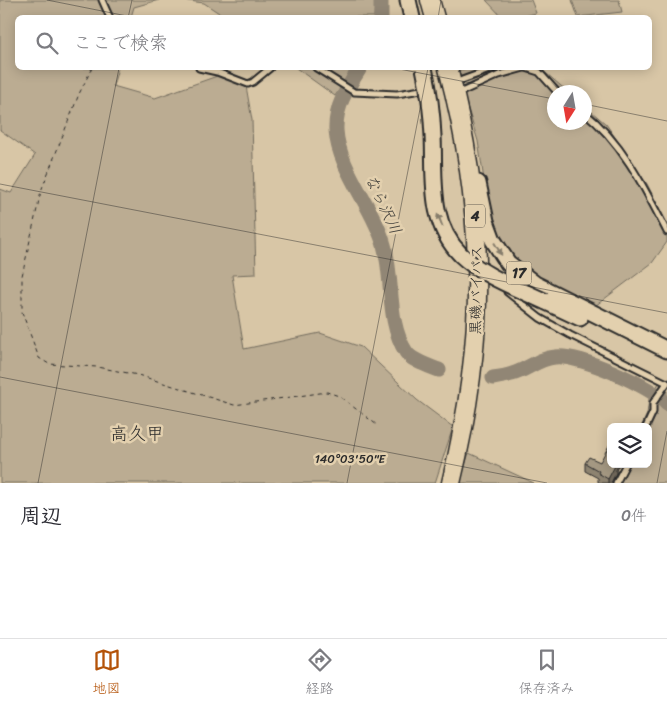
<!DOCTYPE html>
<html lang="ja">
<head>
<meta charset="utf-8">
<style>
	:root { --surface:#fff; --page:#f7f7f7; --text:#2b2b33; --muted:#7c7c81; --line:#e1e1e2; --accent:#b45309 }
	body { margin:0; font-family:Sriracha,"Klee One",sans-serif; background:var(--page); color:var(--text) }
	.controls { position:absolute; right:15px; bottom:15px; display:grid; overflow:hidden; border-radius:8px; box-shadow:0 2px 12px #0003 }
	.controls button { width:45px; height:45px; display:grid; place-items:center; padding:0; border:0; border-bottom:1px solid var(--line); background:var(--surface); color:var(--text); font:25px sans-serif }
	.compass { position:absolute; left:547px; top:85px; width:45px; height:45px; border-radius:50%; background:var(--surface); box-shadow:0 2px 12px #0003; rotate:191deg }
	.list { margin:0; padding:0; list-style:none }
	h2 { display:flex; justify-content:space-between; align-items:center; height:65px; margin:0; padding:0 20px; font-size:21px }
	h2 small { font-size:16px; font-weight:400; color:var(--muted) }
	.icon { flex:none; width:28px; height:28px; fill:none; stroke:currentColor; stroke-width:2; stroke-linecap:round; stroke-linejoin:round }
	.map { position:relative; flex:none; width:667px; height:483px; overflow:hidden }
	.search { position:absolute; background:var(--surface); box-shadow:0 2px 12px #0003; left:15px; right:15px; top:15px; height:55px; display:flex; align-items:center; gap:12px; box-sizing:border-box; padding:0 18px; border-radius:8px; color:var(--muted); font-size:19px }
	.sheet { height:155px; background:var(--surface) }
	nav { display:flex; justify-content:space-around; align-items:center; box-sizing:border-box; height:70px; border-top:1px solid var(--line); background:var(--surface); font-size:14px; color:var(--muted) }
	nav a { display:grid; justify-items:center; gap:2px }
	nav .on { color:var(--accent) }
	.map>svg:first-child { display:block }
	.green { fill:#bbac92; stroke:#736c5e }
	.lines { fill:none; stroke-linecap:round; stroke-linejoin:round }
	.river { stroke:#918674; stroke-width:15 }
	.lane-casing { stroke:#2b2b2b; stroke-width:9 }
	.primary-casing { stroke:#2b2b2b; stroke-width:19 }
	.highway-casing { stroke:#2b2b2b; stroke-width:21 }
	.path { stroke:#2b2b2b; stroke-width:1; stroke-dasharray:4 4; stroke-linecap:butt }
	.lane { stroke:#e3d0ae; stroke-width:5 }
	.primary { stroke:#e3d0ae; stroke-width:15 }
	.highway { stroke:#e3d0ae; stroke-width:18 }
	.primary-bridge-casing { stroke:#2b2b2b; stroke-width:19; stroke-linecap:butt }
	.primary-bridge { stroke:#e3d0ae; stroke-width:15 }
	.wall { fill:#8d8370; stroke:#2b2b2b }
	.shaded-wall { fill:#736a5b; stroke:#2b2b2b }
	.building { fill:#a49882; stroke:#2b2b2b }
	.oneway { fill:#877e6c }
	.ticks { fill:none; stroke:#2b2b2b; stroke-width:1; stroke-opacity:0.45 }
	.labels { text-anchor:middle; stroke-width:5; stroke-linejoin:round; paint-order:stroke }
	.shield { fill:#e3d0ae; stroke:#625c52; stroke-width:1 }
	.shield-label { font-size:14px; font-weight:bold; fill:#2b2b2b }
	.street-label { font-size:15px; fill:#2b2b2b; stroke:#e3d0ae }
	.water-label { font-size:16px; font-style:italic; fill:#44423d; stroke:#e3d0ae }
	.quarter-label { font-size:18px; fill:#2b2b2b; stroke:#e3d0ae }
	.ticks-label { font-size:12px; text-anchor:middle; fill:#2b2b2b; stroke:#e3d0ae; stroke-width:5; stroke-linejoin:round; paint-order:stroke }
</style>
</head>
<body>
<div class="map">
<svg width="667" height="483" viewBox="0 0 667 483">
	<rect width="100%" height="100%" fill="#d8c6a6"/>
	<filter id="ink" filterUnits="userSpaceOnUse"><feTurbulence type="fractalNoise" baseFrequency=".02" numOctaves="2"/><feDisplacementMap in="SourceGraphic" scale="10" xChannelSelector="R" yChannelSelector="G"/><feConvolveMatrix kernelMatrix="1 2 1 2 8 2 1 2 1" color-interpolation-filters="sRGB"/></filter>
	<g filter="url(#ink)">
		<!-- green -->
		<g class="green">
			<polygon points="0,0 159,0 134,7 131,17 18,18 18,68 118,68 113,86 155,98 220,75 246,86 252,120 256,274 232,275 244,349 320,333 361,347 417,400 453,427 435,483 0,483 0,189 11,193 35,155 0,130"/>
			<polygon points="181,0 375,0 374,17 225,17 204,3"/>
			<polygon points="486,0 531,0 536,13 521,17 502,17"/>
			<polygon points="572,0 619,0 622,12 578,17"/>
			<polygon points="296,68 354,68 335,96"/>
			<polygon points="469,68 540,68 568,92 554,92 554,122 584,122 585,106 606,124 647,184 667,223 667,242 652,263 595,306 525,271 503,249 489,212 478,141 464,96 459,70"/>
			<polygon points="659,383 667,387 667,483 612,483 622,464 648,464 648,427 641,427 647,414 649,399"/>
			<polygon points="469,453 534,483 459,483"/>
		</g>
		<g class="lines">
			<!-- river -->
			<g class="river">
				<polyline points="381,18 381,0"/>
				<path d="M360 68C348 87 335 106 336 130 338 169 374 208 384 245 394 280 386 320 406 352 412 361 429 366 439 370"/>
				<path d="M493 378C500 377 506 376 512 374 527 370 539 358 555 357 579 354 651 386 667 404"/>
			</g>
			<defs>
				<g id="lane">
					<polyline points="102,0 110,18"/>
					<polyline points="199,68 217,72 248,84 253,82 270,68"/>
					<polyline points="316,68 354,92 397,94 421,90"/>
					<polyline points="526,68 539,72 557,92"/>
					<polyline points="462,80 495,68"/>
					<polyline points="457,94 499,75 524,68"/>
					<path d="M584 112C623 143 645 189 667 232"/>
					<polyline points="507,292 540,318 570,335 667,383"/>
					<polyline points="646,427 653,412 653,403 667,383"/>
					<polyline points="616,483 626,464"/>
				</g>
				<g id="primary">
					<polyline points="408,0 412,18"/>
					<polyline points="478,183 486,221 493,240 508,263 535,284 667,350"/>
					<polyline points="544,301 580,318"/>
				</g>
				<g id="highway">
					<polyline points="430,0 435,18"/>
					<path d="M448 68C486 213 487 337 451 483"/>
				</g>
			</defs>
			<!-- lane casing -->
			<use href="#lane" class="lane-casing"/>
			<!-- primary casing -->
			<use href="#primary" class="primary-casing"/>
			<!-- highway casing -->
			<use href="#highway" class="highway-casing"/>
			<!-- path -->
			<polyline class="path" points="92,68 79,94 41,191 22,276 22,312 39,358 49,364 97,367 138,375 234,405 327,392 339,396 377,425"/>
			<!-- lane -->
			<use href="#lane" class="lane"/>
			<!-- primary -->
			<use href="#primary" class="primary"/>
			<!-- highway -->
			<use href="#highway" class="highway"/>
			<defs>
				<path id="primary-bridge" d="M424 68C429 90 432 112 433 136 435 178 428 222 461 255 483 276 517 288 544 301"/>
			</defs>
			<!-- primary-bridge casing -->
			<use href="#primary-bridge" class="primary-bridge-casing"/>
			<!-- primary-bridge -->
			<use href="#primary-bridge" class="primary-bridge"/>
		</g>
		<!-- wall -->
		<polygon class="wall" points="585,463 611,464 619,464 616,470 616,473 611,483 600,483 598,482 598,478 585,471"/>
		<!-- shaded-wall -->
		<polygon class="shaded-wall" points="615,464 619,464 616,470 616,473 611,483 608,483 608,479"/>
		<!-- building -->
		<polygon class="building" points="611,442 611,464 616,464 608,479 598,473 599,471 585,463 589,457 600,462"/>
		<!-- one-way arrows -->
		<defs><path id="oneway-solid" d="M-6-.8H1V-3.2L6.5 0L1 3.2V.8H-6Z" transform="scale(1.25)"/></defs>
		<g class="oneway">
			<use href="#oneway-solid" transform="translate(440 220) rotate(-111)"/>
			<use href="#oneway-solid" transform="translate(498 249) rotate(59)"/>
		</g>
	</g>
	<!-- ticks -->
	<path class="ticks" d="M47 0 137 18M128 18 132 0M438 18 441 0M394 68 554 99M584 104 667 121M0 184 667 313M0 377 547 483M38 483 119 68M347 483 428 68M657 483 667 431"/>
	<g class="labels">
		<!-- shield labels -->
		<g class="shield">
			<rect x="465" y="204.5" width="20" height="23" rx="4"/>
			<rect x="506.5" y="261.5" width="25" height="23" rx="4"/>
		</g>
		<g class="shield-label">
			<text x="475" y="221">4</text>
			<text x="519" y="278">17</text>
		</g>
		<!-- street labels -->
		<g class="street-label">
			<text transform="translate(476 290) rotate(-89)" y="5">黒磯バイパス</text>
		</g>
		<!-- water labels -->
		<g class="water-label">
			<text transform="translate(384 204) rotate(65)" y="6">なら沢川</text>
		</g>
		<!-- quarter labels -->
		<g class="quarter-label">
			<text x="137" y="440">高久甲</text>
		</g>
	</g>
	<g class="ticks-label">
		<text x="350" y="463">140°03'50"E</text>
	</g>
</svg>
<div class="controls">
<button><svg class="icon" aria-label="layers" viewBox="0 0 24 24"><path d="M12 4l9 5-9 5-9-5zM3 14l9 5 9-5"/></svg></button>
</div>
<svg class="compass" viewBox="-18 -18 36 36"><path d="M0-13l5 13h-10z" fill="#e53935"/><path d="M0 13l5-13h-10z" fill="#7c7c81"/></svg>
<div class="search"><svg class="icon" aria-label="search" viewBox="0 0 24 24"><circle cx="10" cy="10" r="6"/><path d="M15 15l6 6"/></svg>ここで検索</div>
</div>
<section class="sheet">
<h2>周辺<small>0件</small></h2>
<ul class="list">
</ul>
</section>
<nav>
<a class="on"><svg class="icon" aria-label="map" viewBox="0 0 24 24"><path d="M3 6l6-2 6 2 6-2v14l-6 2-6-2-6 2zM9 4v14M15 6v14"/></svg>地図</a>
<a><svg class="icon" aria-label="directions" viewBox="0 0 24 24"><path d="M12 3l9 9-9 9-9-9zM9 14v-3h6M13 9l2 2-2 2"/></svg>経路</a>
<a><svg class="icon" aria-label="saved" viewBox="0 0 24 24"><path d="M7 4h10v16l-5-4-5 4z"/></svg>保存済み</a>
</nav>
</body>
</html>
